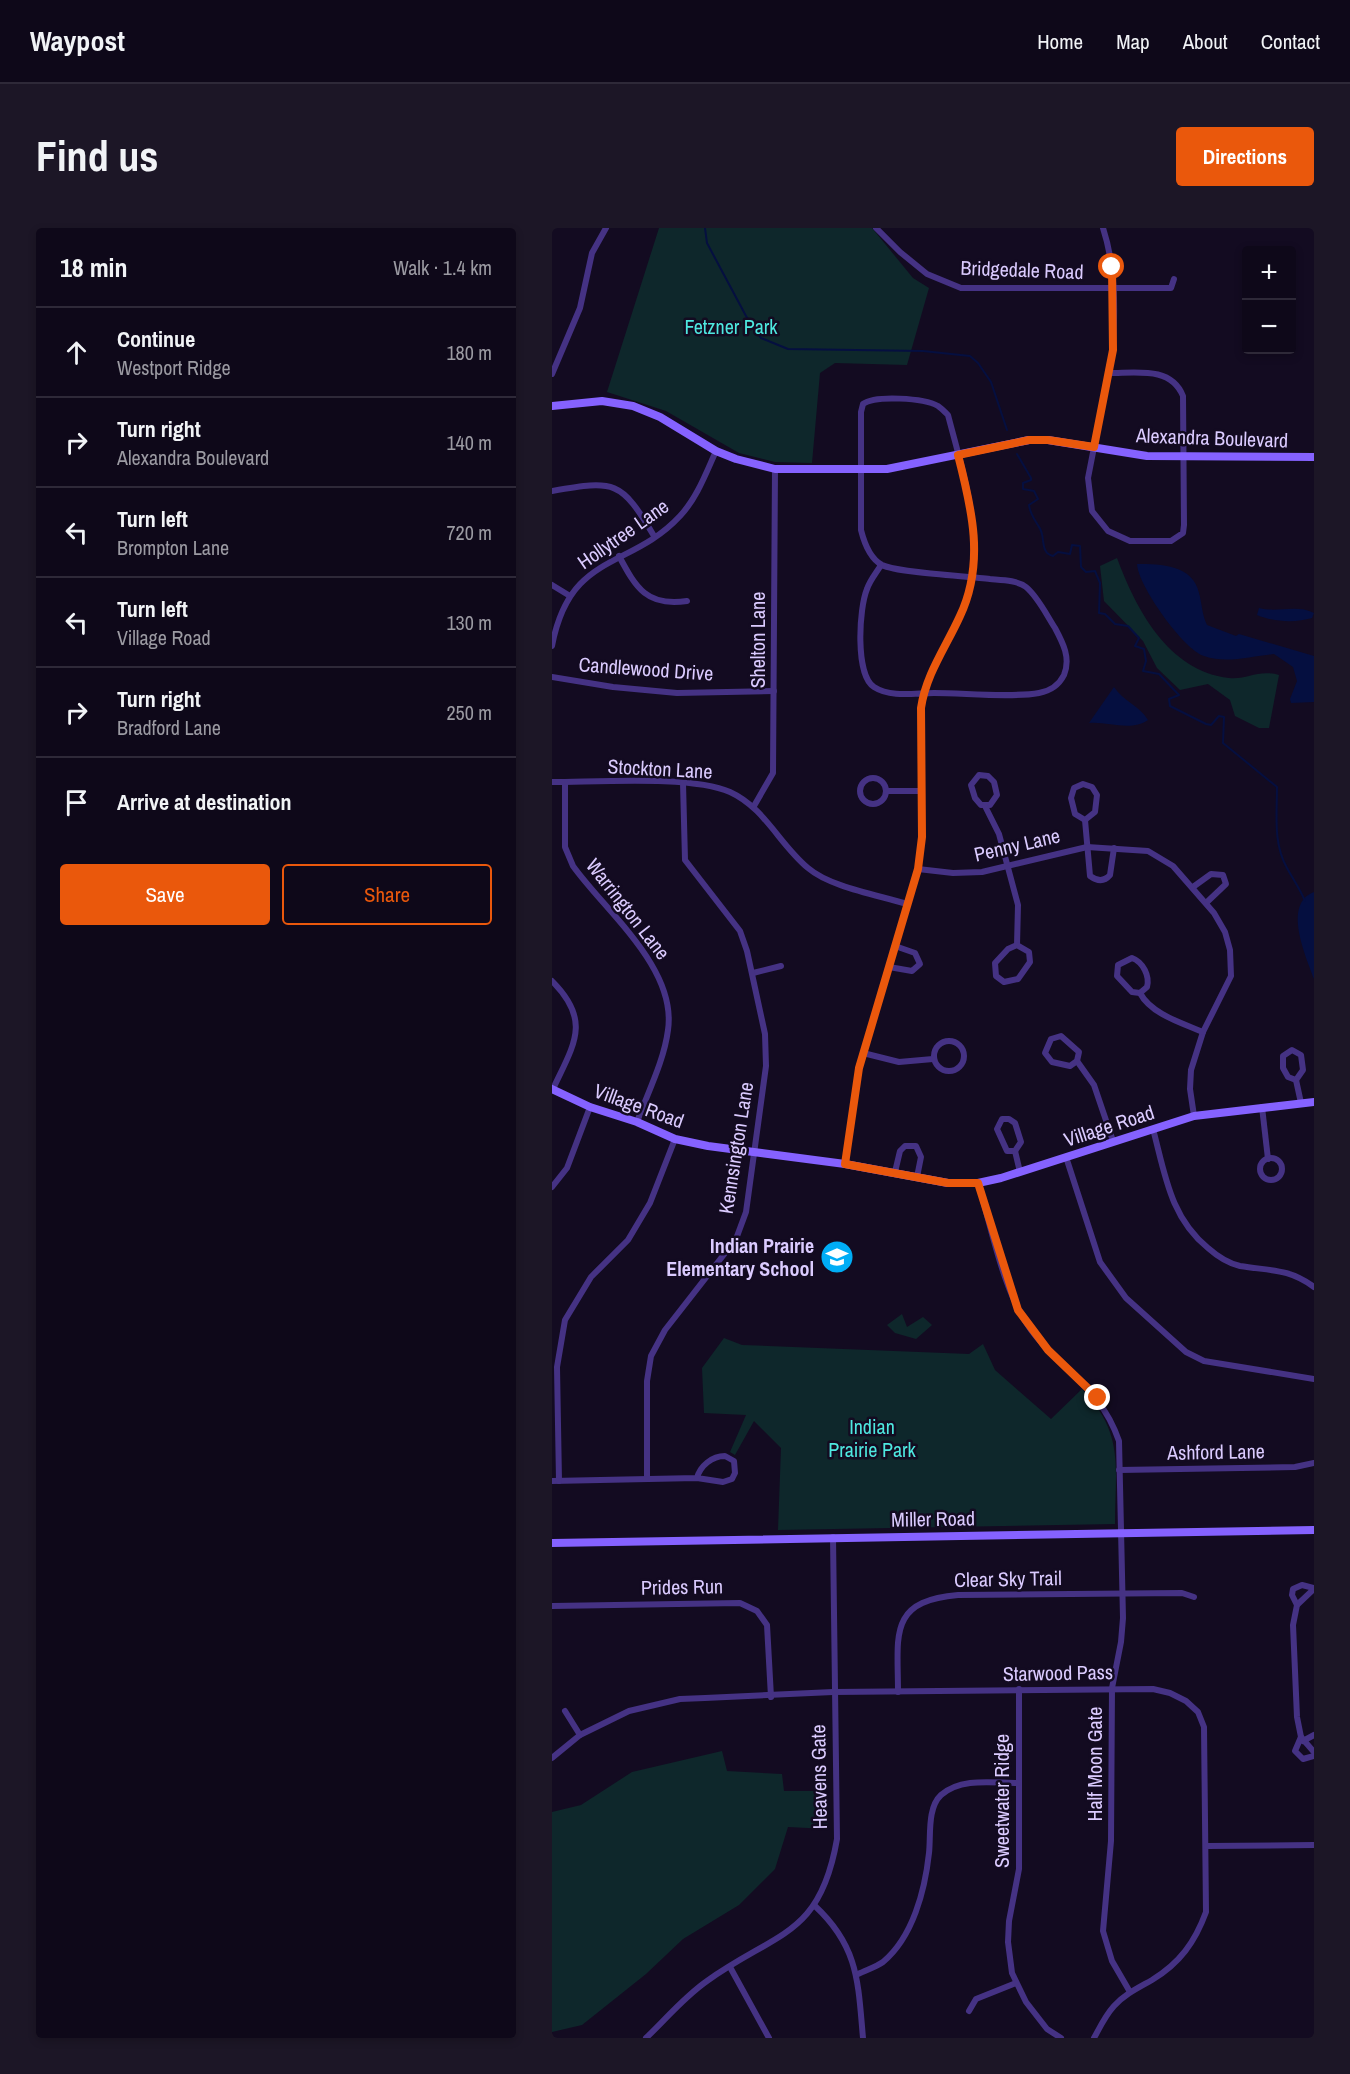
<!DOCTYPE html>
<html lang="en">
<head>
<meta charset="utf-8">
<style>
	:root { --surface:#0e0819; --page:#1c1626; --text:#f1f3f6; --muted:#9b9aa2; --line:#2e2938; --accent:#ea580c }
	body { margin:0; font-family:"Archivo Narrow",sans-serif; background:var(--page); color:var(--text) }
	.controls { position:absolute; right:18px; top:18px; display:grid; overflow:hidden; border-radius:6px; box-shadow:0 3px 9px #0003 }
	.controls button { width:54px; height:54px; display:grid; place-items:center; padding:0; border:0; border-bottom:2px solid var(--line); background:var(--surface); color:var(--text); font:30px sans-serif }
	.stop { position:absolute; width:18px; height:18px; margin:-14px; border:4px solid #ea580c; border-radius:50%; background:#fff }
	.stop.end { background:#ea580c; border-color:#fff; box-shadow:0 2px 6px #0008 }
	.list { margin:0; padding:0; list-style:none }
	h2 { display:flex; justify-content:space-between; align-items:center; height:78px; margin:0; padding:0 24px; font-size:26px }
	h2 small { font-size:20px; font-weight:400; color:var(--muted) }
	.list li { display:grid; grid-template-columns:39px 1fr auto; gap:18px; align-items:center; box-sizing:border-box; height:90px; padding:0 24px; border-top:2px solid var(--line) }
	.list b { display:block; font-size:22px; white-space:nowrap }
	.list p { margin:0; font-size:20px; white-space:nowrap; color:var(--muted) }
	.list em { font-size:20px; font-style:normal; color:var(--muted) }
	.actions { display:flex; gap:12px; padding:18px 24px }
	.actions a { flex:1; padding:14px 0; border:2px solid var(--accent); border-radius:6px; text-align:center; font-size:21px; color:var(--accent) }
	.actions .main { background:var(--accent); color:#fff }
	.icon { flex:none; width:33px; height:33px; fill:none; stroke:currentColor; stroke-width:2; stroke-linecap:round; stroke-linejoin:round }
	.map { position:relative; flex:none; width:762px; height:1810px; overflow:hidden; border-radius:6px }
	header { display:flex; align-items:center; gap:36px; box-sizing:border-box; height:84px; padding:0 30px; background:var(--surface); border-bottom:2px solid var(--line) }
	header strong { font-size:28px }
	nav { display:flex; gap:33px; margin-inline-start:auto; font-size:21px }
	.intro { display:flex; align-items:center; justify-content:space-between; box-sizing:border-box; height:144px; padding:0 36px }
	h1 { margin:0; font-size:42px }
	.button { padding:15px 27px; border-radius:6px; background:var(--accent); color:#fff; font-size:21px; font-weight:700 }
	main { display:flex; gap:36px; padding:0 36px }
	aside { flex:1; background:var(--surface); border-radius:6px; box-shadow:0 3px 9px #0003 }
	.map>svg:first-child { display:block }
	.green { fill:#0e272b }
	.water { fill:#050f40 }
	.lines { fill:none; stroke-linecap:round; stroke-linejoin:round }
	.stream { stroke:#050f40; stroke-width:2 }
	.street { stroke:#453284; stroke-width:6 }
	.secondary { stroke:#8562ff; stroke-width:8 }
	.route { stroke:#ea580c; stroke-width:8 }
	.labels { text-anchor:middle; stroke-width:5; stroke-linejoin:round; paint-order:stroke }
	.street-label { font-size:20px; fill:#dbcbff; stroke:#130b21 }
	.park-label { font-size:20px; fill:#4ee8e0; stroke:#130b21 }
	.poi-label { font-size:20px; font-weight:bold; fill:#dbcbff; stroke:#130b21; text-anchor:end }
</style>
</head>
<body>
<header>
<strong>Waypost</strong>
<nav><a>Home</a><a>Map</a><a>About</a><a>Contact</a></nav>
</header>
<div class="intro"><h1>Find us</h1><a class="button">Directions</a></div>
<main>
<aside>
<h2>18 min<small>Walk · 1.4 km</small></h2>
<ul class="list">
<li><svg class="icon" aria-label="ahead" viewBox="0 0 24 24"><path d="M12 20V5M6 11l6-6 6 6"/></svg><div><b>Continue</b><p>Westport Ridge</p></div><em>180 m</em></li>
<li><svg class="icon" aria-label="right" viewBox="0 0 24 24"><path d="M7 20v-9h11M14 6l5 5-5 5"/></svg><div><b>Turn right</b><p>Alexandra Boulevard</p></div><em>140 m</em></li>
<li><svg class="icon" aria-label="left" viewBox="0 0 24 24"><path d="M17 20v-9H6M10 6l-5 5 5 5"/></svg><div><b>Turn left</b><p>Brompton Lane</p></div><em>720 m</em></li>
<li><svg class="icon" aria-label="left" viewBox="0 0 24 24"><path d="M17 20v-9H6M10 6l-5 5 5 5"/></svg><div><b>Turn left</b><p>Village Road</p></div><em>130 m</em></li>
<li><svg class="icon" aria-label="right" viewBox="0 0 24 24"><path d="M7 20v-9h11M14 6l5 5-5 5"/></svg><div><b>Turn right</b><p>Bradford Lane</p></div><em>250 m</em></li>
<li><svg class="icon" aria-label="arrive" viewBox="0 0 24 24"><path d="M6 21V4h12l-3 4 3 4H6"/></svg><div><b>Arrive at destination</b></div></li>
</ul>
<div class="actions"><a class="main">Save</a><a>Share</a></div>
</aside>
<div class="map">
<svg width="762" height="1810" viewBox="0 0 762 1810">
	<rect width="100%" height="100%" fill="#130b21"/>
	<!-- green -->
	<g class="green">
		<polygon points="107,0 320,0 361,50 377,60 355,137 283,135 268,145 260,235 223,234 187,225 114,183 55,164"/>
		<path d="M565 330C584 381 616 443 677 450 695 452 706 441 727 447L717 500H707L683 488 678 472 656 456 628 462 605 440 591 413 552 373 548 338Z"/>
		<polygon points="350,1086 355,1099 371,1089 380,1097 364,1111 343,1105 335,1097"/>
		<path d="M172 1110 190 1117 417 1126 431 1116 443 1142 499 1191 530 1161C573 1206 563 1239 563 1296L226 1302 229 1220 202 1193 183 1227 178 1224 194 1187 152 1185 150 1140Z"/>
		<polygon points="170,1523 175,1543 230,1546 232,1563 274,1563 276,1601 236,1599 223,1641 187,1677 131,1711 94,1746 30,1797 0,1804 0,1584 29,1577 80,1544"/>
	</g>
	<!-- water -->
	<g class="water">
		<path d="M585 336C609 336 641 337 647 365 650 376 650 387 655 397L684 408 687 406 762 428V474L739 475 738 471 745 453 741 439 722 426C699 428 675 436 652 428 632 422 586 358 585 336Z"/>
		<path d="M707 380C725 385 745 376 762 385L760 390C744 395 721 394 705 387Z"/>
		<path d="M562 459C571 473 587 477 596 492 579 504 555 493 537 495Z"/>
		<path d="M762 664V751C754 728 730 676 762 664Z"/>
	</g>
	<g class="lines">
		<!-- stream -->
		<g class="stream">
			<polyline points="153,0 155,15 194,88 209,110 236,121 371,123 418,128 426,135 439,154 455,202"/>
			<path d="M465 226 479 250V252L471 255V261L482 263 486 271 477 277C478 286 483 292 487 299 494 307 487 325 501 328L506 324 518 326 520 317 528 318 529 339 534 344 543 343 548 355 547 385 553 386 563 396 576 398 587 410 583 418 592 421 594 433 591 443 607 446 627 467 617 471 618 478 654 496 659 497 667 488 672 489 671 515 725 559C725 587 721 615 735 640 741 651 748 661 753 673"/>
		</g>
		<!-- street -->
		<g class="street">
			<polyline points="324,0 348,24 375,46 409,60 619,60 622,51"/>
			<path d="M551 0C564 40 563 80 561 122L536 250 540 283 556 303 578 313H619L631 305 632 297 631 168C619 138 584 145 557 145"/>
			<polyline points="0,146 28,80 40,25 54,0"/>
			<path d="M0 263C63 252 69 252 102 308"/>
			<path d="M67 328C84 360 95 379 135 373"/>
			<polyline points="0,357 18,368"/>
			<path d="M0 418C18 323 78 342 128 288 145 270 154 245 164 223"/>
			<polyline points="0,449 61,459 125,465 222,463"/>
			<polygon points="427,547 436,548 442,554 445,567 438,577 429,577 423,570 419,557"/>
			<circle cx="321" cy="563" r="13"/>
			<path d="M0 554C44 554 141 547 178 564 213 580 227 616 256 640 278 659 326 667 355 676"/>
			<path d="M13 554V619L21 638C54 684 125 740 116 802 112 833 96 864 85 894"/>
			<polygon points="531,556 540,559 545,567 543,584 533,592 523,586 519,570 522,560"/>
			<polyline points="334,563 369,563"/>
			<polyline points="202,578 221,545 223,241"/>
			<polyline points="433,578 447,606 466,677 465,717"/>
			<path d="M533 592 538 648C545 653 552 654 558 647L562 620"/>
			<polyline points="366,641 401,645 430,644 535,619 596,623 621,638 662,685 673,704 678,722 679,748 651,804 639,842 638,861 642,888"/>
			<polyline points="641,659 659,646 671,647 674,656 654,675"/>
			<polygon points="465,717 477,724 478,734 466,751 452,754 444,748 443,735 456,721"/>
			<path d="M580 730C591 734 598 748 595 759L588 765 580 764 565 748 566 737Z"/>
			<polyline points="337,739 360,743 368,736 363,725 343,718"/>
			<polyline points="201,745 229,738"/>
			<path d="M0 753C40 793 22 816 1 861"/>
			<path d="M588 765C599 786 630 795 651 804"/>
			<polygon points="509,808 527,824 525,833 518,838 500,834 493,825 499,811"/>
			<circle cx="397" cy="828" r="15"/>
			<polygon points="740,822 749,827 751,842 744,852 736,849 731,840 731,828"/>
			<polyline points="311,825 347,834 381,831"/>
			<polyline points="525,833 542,857 561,913"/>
			<polyline points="744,852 749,875"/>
			<polyline points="710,879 716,931"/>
			<polygon points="450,891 457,891 463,895 469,914 463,923 455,923 445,901"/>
			<path d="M601 901C613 946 618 989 656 1020 665 1028 675 1035 688 1038 718 1043 736 1040 762 1059"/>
			<polyline points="463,923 468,944"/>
			<polyline points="514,929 548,1034 574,1070 634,1124 652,1133 762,1151"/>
			<circle cx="719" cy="941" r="11"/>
			<path d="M293 936 307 840 366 641 370 609 369 480C374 446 394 419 408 388 438 323 413 253 396 187 393 184 389 180 386 178 372 170 323 167 311 176L309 184V302C312 314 317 330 330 337 346 345 416 348 438 351 449 352 465 352 474 359 486 369 494 386 503 400 511 415 519 430 512 447 507 457 498 463 487 465 459 470 412 465 382 465 363 465 339 470 322 459 303 447 307 380 315 361 318 352 325 344 329 337"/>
			<polyline points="343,944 348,923 353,918 364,918 369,929 365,949"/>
			<path d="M426 955C440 1001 451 1064 479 1102 511 1145 548 1158 567 1213L571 1390 569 1414 560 1460 559 1613 551 1703 560 1733 578 1764"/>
			<polyline points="0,959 15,940 38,879"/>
			<polyline points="567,1242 743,1239 762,1235"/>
			<polyline points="95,1251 95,1153 99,1128 113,1102 184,1011 194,984 214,838 213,806 195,723 188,703 133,632 131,555"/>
			<path d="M0 1253 145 1250 171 1254 180 1251 183 1245 182 1233 173 1228C160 1228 148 1238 145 1250"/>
			<polyline points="7,1253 5,1139 13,1092 39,1049 76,1012 98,975 123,911"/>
			<polyline points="762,1361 745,1377 741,1397 745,1489 749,1509 743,1523 751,1531 762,1528"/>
			<polyline points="745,1377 740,1367 741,1361 750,1357 762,1360"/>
			<polyline points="0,1378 188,1375 205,1383 215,1397 219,1469"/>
			<polyline points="467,1461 467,1641 457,1693 456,1714 460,1745 474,1774 495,1801 509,1810"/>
			<path d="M346 1464C346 1407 336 1373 406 1367L630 1365 642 1369"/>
			<polyline points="13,1483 28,1507"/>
			<polyline points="749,1509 762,1524"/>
			<polyline points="751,1513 762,1507"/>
			<path d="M0 1530 28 1507 77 1483 128 1471 153 1470 281 1464 601 1461 618 1465 634 1473 646 1484 652 1499 654 1684C643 1714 628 1735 600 1752 586 1760 573 1766 562 1778 553 1788 548 1799 542 1810"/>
			<polyline points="655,1618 762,1617"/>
			<path d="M263 1678C307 1719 306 1755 311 1810"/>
			<polyline points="178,1739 217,1810"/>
			<path d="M306 1746C314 1742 324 1739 331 1734 361 1709 373 1662 377 1625 379 1608 375 1580 389 1567 409 1549 442 1555 466 1555"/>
			<polyline points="417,1783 424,1771 464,1755"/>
			<path d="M94 1810C114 1791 132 1769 155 1753 225 1703 268 1709 285 1611L281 1309"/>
		</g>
		<!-- secondary -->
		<g class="secondary">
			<polyline points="0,178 50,173 81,178 108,189 164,223 184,231 223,241 335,241 477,212 496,212 595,228 762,229"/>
			<polyline points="0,861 38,879 85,894 123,911 156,918 293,936 396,955 426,955 449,950 642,888 762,874"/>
			<polyline points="0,1315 762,1302"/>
		</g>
	</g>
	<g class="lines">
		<!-- route -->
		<path class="route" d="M546 1170 496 1122 466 1082 426 955H396L293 936 307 840 366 641 370 609 369 480C374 446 394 419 408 388 433 335 420 281 406 227L477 212H496L542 219 561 122 560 39"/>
	</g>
	<!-- icons -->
	<defs>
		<symbol id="school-disc" viewBox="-11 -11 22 22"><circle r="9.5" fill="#00adf6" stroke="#130b21"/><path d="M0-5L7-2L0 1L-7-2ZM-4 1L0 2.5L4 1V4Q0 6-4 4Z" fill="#fff"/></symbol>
	</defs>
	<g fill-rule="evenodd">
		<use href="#school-disc" x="266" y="1010" width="38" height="38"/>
	</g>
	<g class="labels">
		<!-- street labels -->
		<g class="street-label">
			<text transform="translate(470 42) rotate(2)" y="7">Bridgedale Road</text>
			<text transform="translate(660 210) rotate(2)" y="7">Alexandra Boulevard</text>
			<text transform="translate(71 306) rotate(-35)" y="7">Hollytree Lane</text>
			<text transform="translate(206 412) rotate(-90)" y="7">Shelton Lane</text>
			<text transform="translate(94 441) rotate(4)" y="7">Candlewood Drive</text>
			<text transform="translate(108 541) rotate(3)" y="7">Stockton Lane</text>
			<text transform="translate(465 617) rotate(-13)" y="7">Penny Lane</text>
			<text transform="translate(76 681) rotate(52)" y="7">Warrington Lane</text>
			<text transform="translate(87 878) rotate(20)" y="7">Village Road</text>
			<text transform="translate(557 898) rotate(-18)" y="7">Village Road</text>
			<text transform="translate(184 920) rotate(-81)" y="7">Kennsington Lane</text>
			<text transform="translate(664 1224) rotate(-1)" y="7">Ashford Lane</text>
			<text transform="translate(381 1291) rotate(-1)" y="7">Miller Road</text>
			<text transform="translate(456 1351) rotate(-1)" y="7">Clear Sky Trail</text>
			<text transform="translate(130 1359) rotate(-1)" y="7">Prides Run</text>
			<text transform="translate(506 1445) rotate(-1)" y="7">Starwood Pass</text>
			<text transform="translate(543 1536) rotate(-90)" y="7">Half Moon Gate</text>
			<text transform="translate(267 1549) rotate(-91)" y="7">Heavens Gate</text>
			<text transform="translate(450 1573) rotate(-90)" y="7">Sweetwater Ridge</text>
		</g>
		<!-- park labels -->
		<g class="park-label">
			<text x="179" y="106">Fetzner Park</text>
			<text x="320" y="1206">Indian<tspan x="320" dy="23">Prairie Park</tspan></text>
		</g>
		<!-- poi labels -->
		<g class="poi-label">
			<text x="262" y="1025">Indian Prairie<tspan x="262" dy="23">Elementary School</tspan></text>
		</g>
	</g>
</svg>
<div class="controls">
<button>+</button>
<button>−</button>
</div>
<div class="stop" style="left:560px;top:39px"></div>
<div class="stop end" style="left:546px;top:1170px"></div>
</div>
</main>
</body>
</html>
